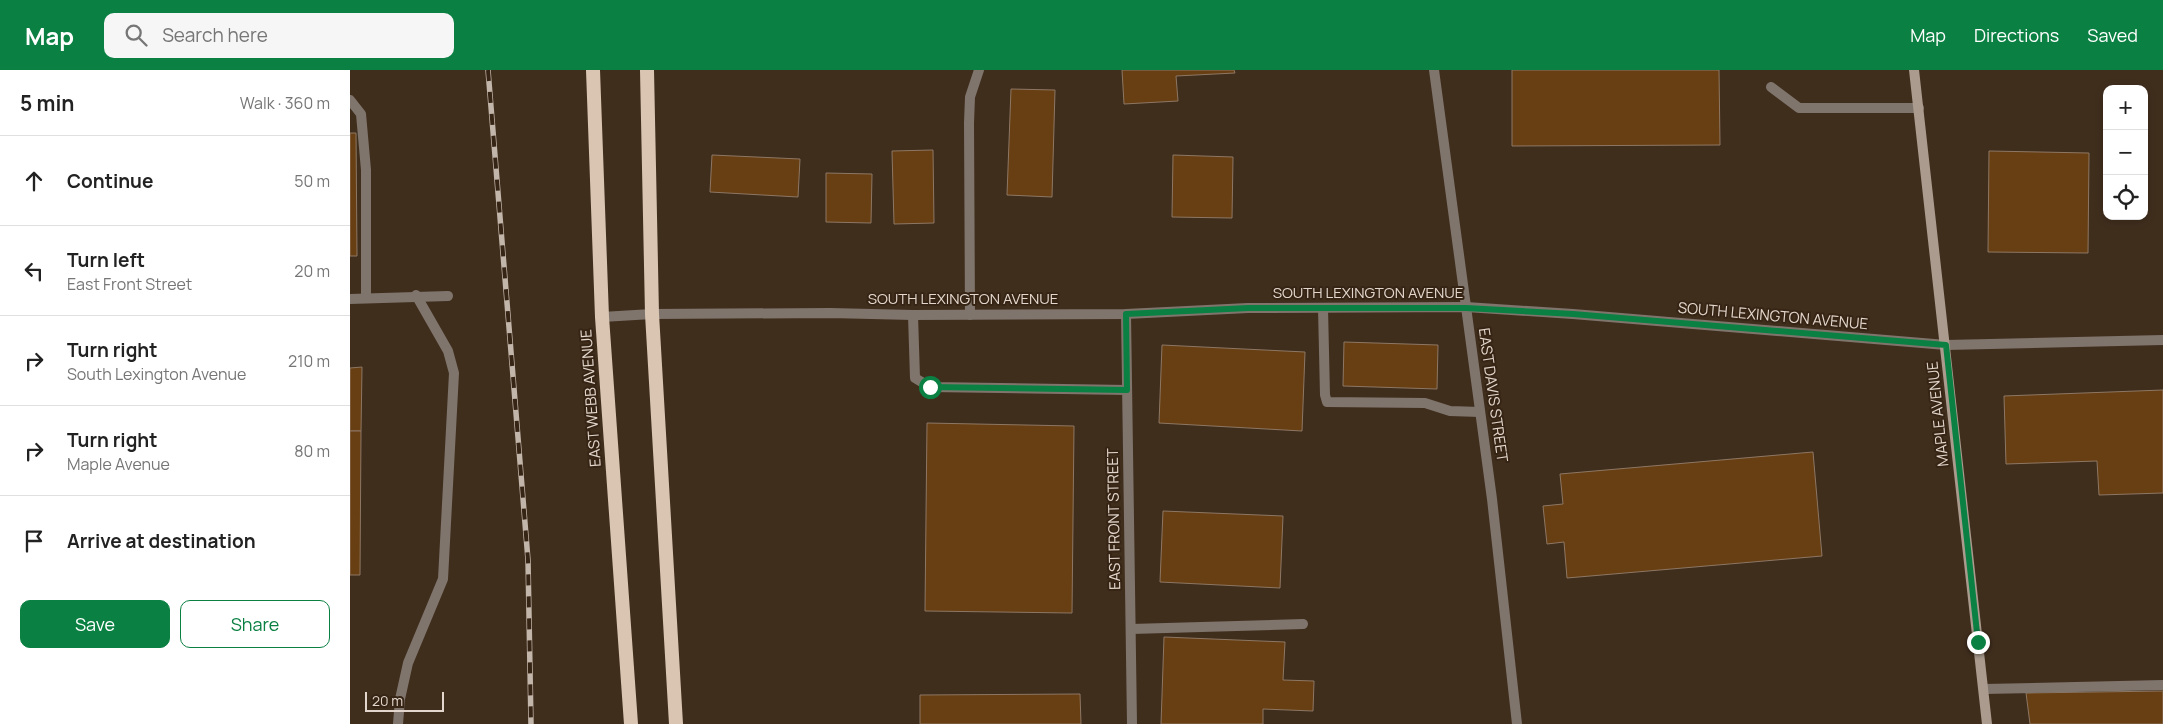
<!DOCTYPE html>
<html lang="en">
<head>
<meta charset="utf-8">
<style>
	:root { --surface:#fff; --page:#f6f6f6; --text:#222; --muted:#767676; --line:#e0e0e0; --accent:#0b8043 }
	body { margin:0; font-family:Manrope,sans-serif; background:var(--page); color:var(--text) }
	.controls { position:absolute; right:15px; top:15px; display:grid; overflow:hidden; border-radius:10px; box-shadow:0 2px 8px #0003 }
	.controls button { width:45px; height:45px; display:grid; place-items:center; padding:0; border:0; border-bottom:1px solid var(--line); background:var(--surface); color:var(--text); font:25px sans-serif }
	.scale { position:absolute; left:15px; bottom:12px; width:79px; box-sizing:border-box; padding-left:5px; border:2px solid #e3d7cd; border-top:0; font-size:14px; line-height:18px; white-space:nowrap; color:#e3d7cd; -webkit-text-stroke:4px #362414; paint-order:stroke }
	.stop { position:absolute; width:15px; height:15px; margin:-11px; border:4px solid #0b8043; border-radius:50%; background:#fff }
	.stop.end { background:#0b8043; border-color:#fff; box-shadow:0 1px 5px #0008 }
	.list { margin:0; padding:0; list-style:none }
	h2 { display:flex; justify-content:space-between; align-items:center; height:65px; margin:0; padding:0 20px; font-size:21px }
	h2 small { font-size:16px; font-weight:400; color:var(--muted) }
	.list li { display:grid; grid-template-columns:32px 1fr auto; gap:15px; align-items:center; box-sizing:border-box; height:90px; padding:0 20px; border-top:1px solid var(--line) }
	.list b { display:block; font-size:19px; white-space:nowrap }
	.list p { margin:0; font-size:16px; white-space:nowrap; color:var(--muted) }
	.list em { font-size:16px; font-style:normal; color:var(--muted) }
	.actions { display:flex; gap:10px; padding:15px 20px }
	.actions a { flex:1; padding:11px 0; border:1px solid var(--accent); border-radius:10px; text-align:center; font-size:18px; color:var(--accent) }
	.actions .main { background:var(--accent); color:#fff }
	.icon { flex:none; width:28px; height:28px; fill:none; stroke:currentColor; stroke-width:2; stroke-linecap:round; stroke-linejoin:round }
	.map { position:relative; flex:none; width:1813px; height:654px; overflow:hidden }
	header { display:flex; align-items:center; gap:30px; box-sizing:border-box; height:70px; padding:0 25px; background:var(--accent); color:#fff }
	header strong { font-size:24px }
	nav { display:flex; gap:28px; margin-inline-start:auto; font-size:18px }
	.search { width:350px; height:45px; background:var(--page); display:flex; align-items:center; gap:12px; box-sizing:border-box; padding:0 18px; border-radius:10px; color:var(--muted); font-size:19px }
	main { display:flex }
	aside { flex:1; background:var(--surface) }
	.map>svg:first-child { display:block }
	.building { fill:#683f12; stroke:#8d7764 }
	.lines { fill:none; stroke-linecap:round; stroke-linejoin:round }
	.service { stroke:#7f756d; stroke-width:10 }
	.minor { stroke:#7f756d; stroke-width:10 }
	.tertiary { stroke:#7f756d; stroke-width:10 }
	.secondary { stroke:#aa9b8e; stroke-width:10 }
	.trunk { stroke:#dac5b2; stroke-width:14 }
	.rail-casing { stroke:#c2b5a9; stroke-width:5.5 }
	.rail { stroke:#362414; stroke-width:4; stroke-dasharray:11; stroke-linecap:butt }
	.route { stroke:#0b8043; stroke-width:6 }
	.labels { text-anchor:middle; stroke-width:4; stroke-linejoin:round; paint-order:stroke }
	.street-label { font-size:15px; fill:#e3d7cd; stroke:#362414 }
</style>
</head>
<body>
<header>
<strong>Map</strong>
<div class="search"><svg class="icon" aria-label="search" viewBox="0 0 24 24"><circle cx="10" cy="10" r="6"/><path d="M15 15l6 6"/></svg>Search here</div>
<nav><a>Map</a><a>Directions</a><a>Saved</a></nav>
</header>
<main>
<aside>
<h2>5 min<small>Walk · 360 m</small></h2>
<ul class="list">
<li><svg class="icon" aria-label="ahead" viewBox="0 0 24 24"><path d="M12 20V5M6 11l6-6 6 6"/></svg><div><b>Continue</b></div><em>50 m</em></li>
<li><svg class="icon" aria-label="left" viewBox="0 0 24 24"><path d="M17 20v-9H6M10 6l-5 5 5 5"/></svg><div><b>Turn left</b><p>East Front Street</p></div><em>20 m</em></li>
<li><svg class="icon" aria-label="right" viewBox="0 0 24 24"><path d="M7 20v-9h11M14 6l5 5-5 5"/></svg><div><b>Turn right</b><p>South Lexington Avenue</p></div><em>210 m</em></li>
<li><svg class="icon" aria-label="right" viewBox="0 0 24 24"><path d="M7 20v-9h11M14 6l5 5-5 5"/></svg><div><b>Turn right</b><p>Maple Avenue</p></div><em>80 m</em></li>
<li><svg class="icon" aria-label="arrive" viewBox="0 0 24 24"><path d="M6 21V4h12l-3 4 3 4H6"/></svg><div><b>Arrive at destination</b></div></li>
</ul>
<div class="actions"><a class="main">Save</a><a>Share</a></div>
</aside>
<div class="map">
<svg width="1813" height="654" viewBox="0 0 1813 654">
	<rect width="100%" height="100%" fill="#402e1d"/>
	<!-- building -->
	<g class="building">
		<polygon points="772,0 884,0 885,3 826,6 828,31 774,34"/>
		<polygon points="1162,0 1369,0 1370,75 1162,76"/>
		<polygon points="661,19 705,20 702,127 657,125"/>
		<polygon points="0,63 6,63 7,186 0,186"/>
		<polygon points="583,80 584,153 544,154 542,81"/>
		<polygon points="1639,81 1739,83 1738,183 1638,182"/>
		<polygon points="362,85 450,89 448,127 360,122"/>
		<polygon points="823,85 883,87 882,148 822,147"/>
		<polygon points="476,103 522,104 521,153 476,152"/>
		<polygon points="994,272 1088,275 1087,319 993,316"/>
		<polygon points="812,275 955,282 952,361 809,353"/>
		<polygon points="12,297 11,361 0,361 0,298"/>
		<polygon points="1813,320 1813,423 1749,425 1747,391 1656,394 1654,326"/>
		<polygon points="577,353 724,356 722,543 575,541"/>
		<polygon points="0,361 11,361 10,505 0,505"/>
		<polygon points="1463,382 1472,486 1217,508 1214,472 1197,474 1193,436 1213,434 1210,404"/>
		<polygon points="813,441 933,446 930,518 810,512"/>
		<polygon points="814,567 935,572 933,610 964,611 963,641 913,639 913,654 811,654"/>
		<polygon points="1813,621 1813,654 1680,654 1676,623"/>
		<polygon points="730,624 731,654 570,654 570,625"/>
	</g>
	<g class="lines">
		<!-- service -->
		<g class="service">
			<polyline points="1421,17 1449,38 1569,38"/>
			<polyline points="0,30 11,44 16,100 16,228"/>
			<polyline points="973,238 975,325 977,332 1075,333 1100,341 1130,342"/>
			<polyline points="563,245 565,308 580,317 777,320"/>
			<polyline points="620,245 619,53 620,27 629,0"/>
			<polyline points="781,559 953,554"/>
			<polyline points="1634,619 1813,615"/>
			<polyline points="48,654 50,629 58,593 93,509 104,303 98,281 66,225"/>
		</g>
		<!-- minor -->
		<polyline class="minor" points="0,229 98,226"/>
		<!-- tertiary -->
		<g class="tertiary">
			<polyline points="1084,0 1142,429 1167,654"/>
			<polyline points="776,244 782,654"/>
			<polyline points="252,247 302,244 480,243 563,245 776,244 898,238 1116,237 1223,244 1596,275 1813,270"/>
		</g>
		<!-- secondary -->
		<polyline class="secondary" points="1564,0 1637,654"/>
		<!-- trunk -->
		<g class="trunk">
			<polyline points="243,0 252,247 281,654"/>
			<polyline points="297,0 302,244 326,654"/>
		</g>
		<defs>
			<polyline id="rail" points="138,0 178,490 181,654"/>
		</defs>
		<!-- rail casing -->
		<use href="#rail" class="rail-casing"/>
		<!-- rail -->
		<use href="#rail" class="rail"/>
	</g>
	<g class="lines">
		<!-- route -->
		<polyline class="route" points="580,317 777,320 776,244 898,238 1116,238 1223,244 1596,275 1628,572"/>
	</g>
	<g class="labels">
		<!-- street labels -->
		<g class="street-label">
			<text x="1018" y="228">SOUTH LEXINGTON AVENUE</text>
			<text x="613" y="234">SOUTH LEXINGTON AVENUE</text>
			<text transform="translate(1423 246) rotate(5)" y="5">SOUTH LEXINGTON AVENUE</text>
			<text transform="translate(1143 325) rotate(82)" y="5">EAST DAVIS STREET</text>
			<text transform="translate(241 328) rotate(-94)" y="5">EAST WEBB AVENUE</text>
			<text transform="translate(1588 344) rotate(-96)" y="5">MAPLE AVENUE</text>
			<text transform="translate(764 449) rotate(-91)" y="5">EAST FRONT STREET</text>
		</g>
	</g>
</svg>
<div class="controls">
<button>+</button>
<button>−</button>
<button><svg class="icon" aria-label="locate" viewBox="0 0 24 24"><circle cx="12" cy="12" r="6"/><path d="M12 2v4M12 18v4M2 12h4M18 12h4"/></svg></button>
</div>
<div class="scale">20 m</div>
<div class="stop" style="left:580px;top:317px"></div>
<div class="stop end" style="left:1628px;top:572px"></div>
</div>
</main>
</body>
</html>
